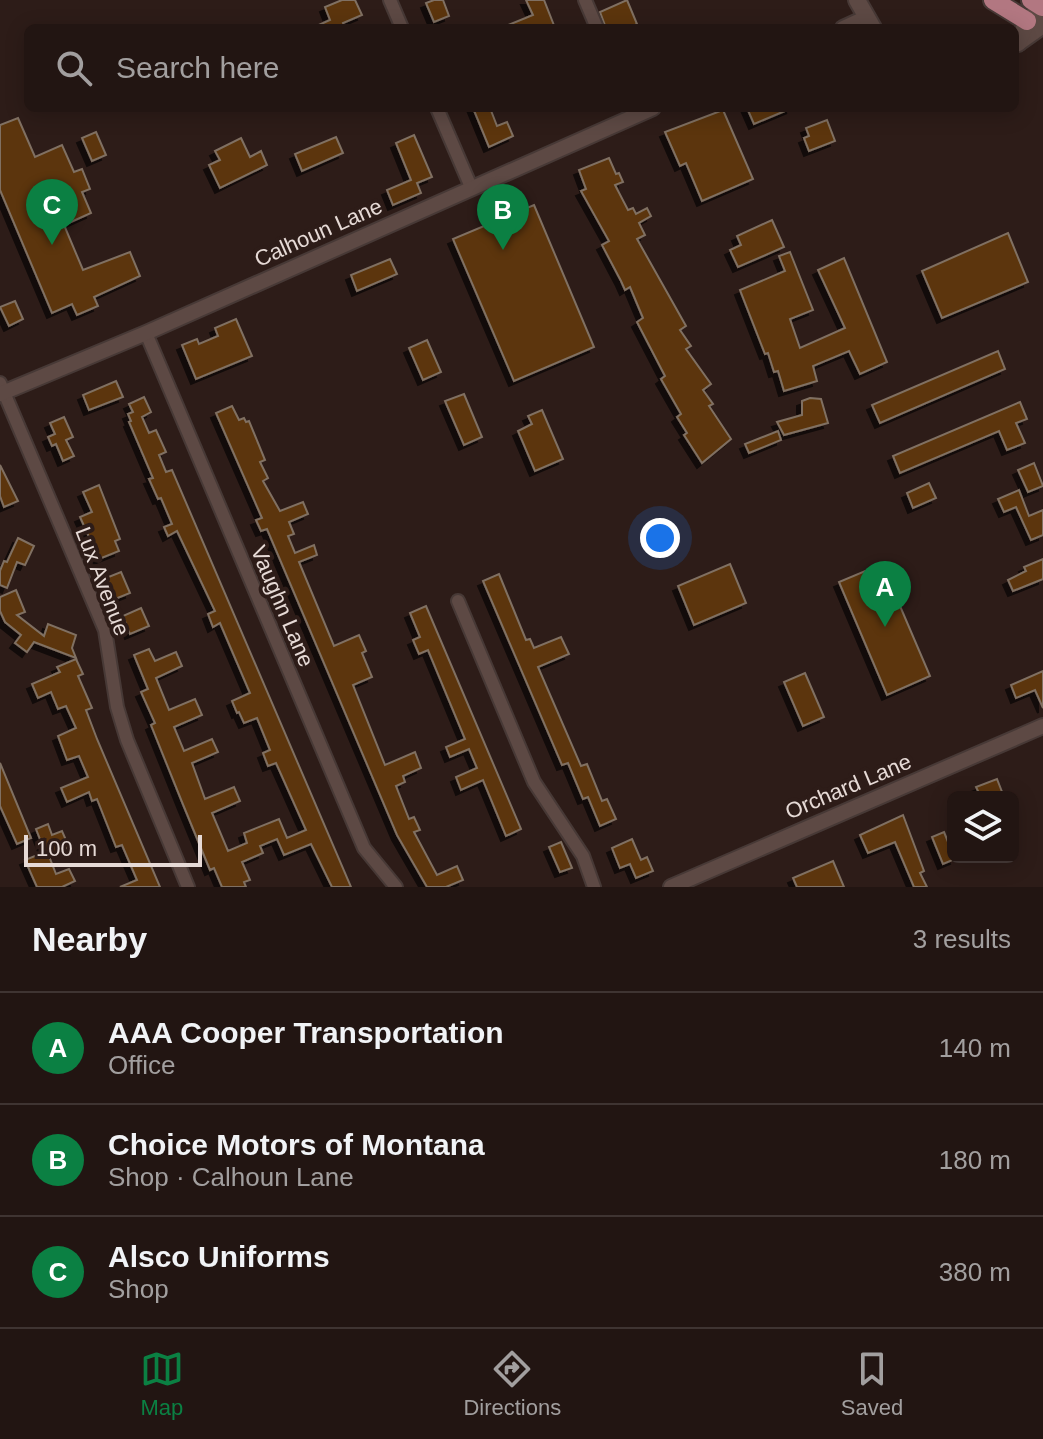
<!DOCTYPE html>
<html lang="en">
<head>
<meta charset="utf-8">
<style>
	:root { --surface:#221512; --page:#2a1e1b; --text:#f1f3f6; --muted:#a29f9f; --line:#3f3432; --accent:#0b8043 }
	body { margin:0; font-family:Helvetica,sans-serif; background:var(--page); color:var(--text) }
	.controls { position:absolute; right:24px; bottom:24px; display:grid; overflow:hidden; border-radius:12px; box-shadow:0 4px 20px #0003 }
	.controls button { width:72px; height:72px; display:grid; place-items:center; padding:0; border:0; border-bottom:2px solid var(--line); background:var(--surface); color:var(--text); font:40px sans-serif }
	.scale { position:absolute; left:24px; bottom:20px; width:178px; box-sizing:border-box; padding-left:8px; border:4px solid #e6dad6; border-top:0; font-size:22px; line-height:28px; white-space:nowrap; color:#e6dad6; -webkit-text-stroke:6px #2d1c18; paint-order:stroke }
	.you { position:absolute; left:660px; top:538px; width:28px; height:28px; margin:-20px; border:6px solid #fff; border-radius:50%; background:#1a73e8; box-shadow:0 0 0 12px #1a73e833 }
	.badge { display:grid; place-items:center; width:52px; height:52px; border-radius:50%; background:var(--accent); color:#fff; font-size:26px; font-weight:700 }
	.pin { position:absolute; translate:-50% -66px; filter:drop-shadow(0 2px 4px #0008) }
	.pin::after { content:''; position:absolute; top:42px; width:28px; height:24px; background:inherit; clip-path:polygon(0 0,100% 0,50% 100%) }
	.list { margin:0; padding:0; list-style:none }
	h2 { display:flex; justify-content:space-between; align-items:center; height:104px; margin:0; padding:0 32px; font-size:34px }
	h2 small { font-size:26px; font-weight:400; color:var(--muted) }
	.list li { display:grid; grid-template-columns:52px 1fr auto; gap:24px; align-items:center; box-sizing:border-box; height:112px; padding:0 32px; border-top:2px solid var(--line) }
	.list b { display:block; font-size:30px; white-space:nowrap }
	.list p { margin:0; font-size:26px; white-space:nowrap; color:var(--muted) }
	.list em { font-size:26px; font-style:normal; color:var(--muted) }
	.icon { flex:none; width:44px; height:44px; fill:none; stroke:currentColor; stroke-width:2; stroke-linecap:round; stroke-linejoin:round }
	.map { position:relative; flex:none; width:1043px; height:887px; overflow:hidden }
	.search { position:absolute; background:var(--surface); box-shadow:0 4px 20px #0003; left:24px; right:24px; top:24px; height:88px; display:flex; align-items:center; gap:20px; box-sizing:border-box; padding:0 28px; border-radius:12px; color:var(--muted); font-size:30px }
	.sheet { height:440px; background:var(--surface) }
	nav { display:flex; justify-content:space-around; align-items:center; box-sizing:border-box; height:112px; border-top:2px solid var(--line); background:var(--surface); font-size:22px; color:var(--muted) }
	nav a { display:grid; justify-items:center; gap:4px }
	nav .on { color:var(--accent) }
	.map>svg:first-child { display:block }
	.building { fill:#5c360a; stroke:#807062; stroke-width:2; filter:url(#shadow) }
	.lines { fill:none; stroke-linecap:round; stroke-linejoin:round }
	.minor-casing { stroke:#473936; stroke-width:16 }
	.tertiary-casing { stroke:#473936; stroke-width:18 }
	.secondary-casing { stroke:#473936; stroke-width:20 }
	.primary-casing { stroke:#473936; stroke-width:22 }
	.minor { stroke:#5d4944; stroke-width:12 }
	.tertiary { stroke:#5d4944; stroke-width:14 }
	.secondary { stroke:#5d4944; stroke-width:16 }
	.primary { stroke:#b27781; stroke-width:18 }
	.labels { text-anchor:middle; stroke-width:8; stroke-linejoin:round; paint-order:stroke }
	.street-label { font-size:22px; fill:#e6dad6; stroke:#2d1c18 }
</style>
</head>
<body>
<div class="map">
<svg width="1043" height="887" viewBox="0 0 1043 887">
	<defs>
		<filter id="shadow"><feDropShadow dx="-5" dy="5" stdDeviation="0" flood-color="#0009"/></filter>
	</defs>
	<rect width="100%" height="100%" fill="#2d1c18"/>
	<!-- building -->
	<g class="building">
		<polygon points="342,0 355,0 362,15 343,23 345,28 312,28 330,20 325,7"/>
		<polygon points="434,0 443,0 449,16 434,22 426,3"/>
		<polygon points="526,0 544,0 555,28 501,28 533,15"/>
		<polygon points="627,0 637,24 629,28 606,28 600,12"/>
		<polygon points="473,108 490,108 497,126 507,122 513,136 489,147"/>
		<polygon points="747,108 792,108 754,124"/>
		<polygon points="723,110 753,179 702,201 686,163 680,166 665,132"/>
		<polygon points="18,118 35,157 62,145 74,172 82,169 90,189 82,192 91,213 64,225 83,270 130,252 140,276 94,297 98,306 77,315 72,304 52,313 0,190 0,125"/>
		<polygon points="827,120 835,141 809,151 804,138 809,136 806,128"/>
		<polygon points="96,132 106,155 92,161 82,138"/>
		<polygon points="414,135 432,177 417,183 421,193 393,205 387,190 411,180 396,143"/>
		<polygon points="336,137 343,153 302,171 295,154"/>
		<polygon points="241,138 250,157 261,151 267,165 220,188 209,165 220,160 215,151"/>
		<polygon points="609,158 616,174 619,173 623,182 615,185 628,210 633,208 636,214 647,208 651,216 639,223 645,235 637,239 686,326 680,330 691,346 686,349 711,384 703,390 713,404 709,406 731,439 702,463 684,435 687,433 677,417 681,414 661,379 665,376 637,322 643,318 630,287 625,290 621,281 602,245 609,241 581,191 586,189 579,170"/>
		<polygon points="534,205 594,347 514,381 453,239"/>
		<polygon points="772,220 784,247 738,267 730,250 741,245 737,236"/>
		<polygon points="1008,233 1028,282 942,318 922,271"/>
		<polygon points="790,252 813,310 790,319 800,348 845,328 818,270 844,258 887,362 860,374 849,351 813,366 817,381 784,391 778,371 774,372 768,353 765,354 740,290 785,271 779,256"/>
		<polygon points="390,259 397,274 357,291 351,275"/>
		<polygon points="15,301 23,319 9,326 0,307"/>
		<polygon points="236,319 252,356 196,379 182,345 197,339 199,344 218,336 215,328"/>
		<polygon points="427,340 441,372 423,380 409,348"/>
		<polygon points="998,351 1005,369 880,423 872,405"/>
		<polygon points="116,381 123,397 89,410 83,395"/>
		<polygon points="464,394 482,437 464,445 445,401"/>
		<polygon points="144,397 151,412 142,417 149,433 156,430 166,452 159,455 166,472 172,470 351,887 332,887 311,844 284,855 277,839 260,846 263,853 242,862 250,880 244,882 246,887 222,887 214,868 210,870 182,802 151,725 155,723 141,692 148,689 134,655 149,649 155,661 176,652 182,666 156,678 169,710 195,699 202,715 174,727 184,751 212,739 218,752 192,763 205,799 234,787 240,801 212,813 228,851 247,843 244,833 279,819 287,838 306,830 276,763 268,766 263,753 270,750 257,718 244,723 239,712 237,713 232,701 250,693 220,623 213,627 208,614 215,611 177,531 168,536 164,527 172,524 161,498 158,499 149,479 153,478 129,422 131,421 128,414 133,412 129,404"/>
		<polygon points="810,398 821,399 828,423 784,435 777,422 802,415 802,401"/>
		<polygon points="1020,402 1027,419 1016,423 1025,443 1007,450 999,431 900,473 893,456"/>
		<polygon points="232,406 239,420 244,418 246,422 249,421 265,460 260,462 268,478 263,481 280,511 303,502 308,514 289,522 294,534 288,536 295,553 314,545 317,555 299,562 334,646 359,635 366,651 362,653 372,677 353,685 385,765 415,752 421,768 403,776 405,782 396,786 409,819 414,817 420,830 414,832 437,875 457,866 463,880 446,887 427,887 397,835 267,529 261,531 256,520 262,518 216,413"/>
		<polygon points="542,410 563,459 535,471 518,431 532,424 528,416"/>
		<polygon points="64,417 73,437 66,440 74,456 63,461 56,444 52,446 48,437 55,434 50,423"/>
		<polygon points="778,431 781,440 749,453 745,444"/>
		<polygon points="1034,463 1043,486 1028,492 1018,470"/>
		<polygon points="0,465 18,501 4,507 0,496"/>
		<polygon points="929,483 936,498 913,508 907,493"/>
		<polygon points="99,485 120,539 115,541 119,551 99,559 80,517 92,512 83,492"/>
		<polygon points="1019,490 1029,516 1043,510 1043,535 1031,540 1016,507 1004,512 998,499"/>
		<polygon points="18,538 34,546 25,565 17,562 7,588 0,585 0,571 4,561 7,562"/>
		<polygon points="1043,559 1043,579 1013,591 1008,580 1026,571 1024,567"/>
		<polygon points="730,564 746,603 694,625 678,586"/>
		<polygon points="882,564 930,676 887,695 839,582"/>
		<polygon points="121,572 130,593 115,599 106,578"/>
		<polygon points="499,574 526,640 530,639 534,648 561,637 569,654 538,667 581,766 587,764 602,801 607,799 616,819 600,826 588,797 583,799 568,763 562,765 483,581"/>
		<polygon points="16,590 25,612 17,615 44,636 48,624 76,635 72,648 76,658 34,642 27,652 15,643 21,635 5,622 0,611 0,597"/>
		<polygon points="426,606 521,829 506,836 483,780 461,790 456,777 477,768 469,749 450,757 446,747 465,739 428,650 419,654 413,640 420,637 410,613"/>
		<polygon points="141,608 149,626 130,634 123,616"/>
		<polygon points="76,659 83,674 78,676 92,708 86,710 97,739 160,887 120,887 137,880 122,845 116,847 97,799 92,801 89,792 67,802 61,788 88,777 79,756 67,760 58,736 76,728 66,706 58,709 51,692 38,698 32,684 60,672 57,667"/>
		<polygon points="1043,671 1043,708 1035,690 1016,698 1011,685"/>
		<polygon points="805,673 824,717 803,726 784,682"/>
		<polygon points="0,763 31,838 17,844 0,806"/>
		<polygon points="997,779 1004,797 981,797 976,787"/>
		<polygon points="903,815 924,871 920,873 927,887 914,887 895,842 868,853 860,835"/>
		<polygon points="48,824 52,835 62,831 69,847 49,856 56,874 69,869 75,881 62,887 37,887 25,860 45,852 36,829"/>
		<polygon points="944,832 955,859 943,864 932,837"/>
		<polygon points="632,839 641,860 647,857 653,871 636,878 630,864 620,868 612,848"/>
		<polygon points="561,842 572,868 560,872 549,847"/>
		<polygon points="833,861 844,887 797,887 793,878"/>
	</g>
	<g class="lines">
		<defs>
			<g id="minor">
				<polyline points="390,0 402,28"/>
				<polyline points="585,0 597,28"/>
				<polyline points="437,108 471,187"/>
				<polyline points="146,333 364,848 396,887"/>
				<polyline points="0,383 105,630 117,707 127,740 188,887"/>
				<polyline points="458,601 534,782 583,856 594,887"/>
			</g>
			<g id="tertiary">
				<polyline points="843,28 867,17"/>
				<polyline points="0,394 146,333 653,108"/>
				<polyline points="671,887 1043,726"/>
			</g>
			<g id="secondary">
				<polyline points="857,0 873,28"/>
				<polyline points="1019,42 1043,25"/>
				<polyline points="1018,43 1027,21 1043,6"/>
			</g>
			<g id="primary">
				<polyline points="993,0 1027,21"/>
				<polyline points="1031,0 1042,7"/>
			</g>
		</defs>
		<!-- minor casing -->
		<use href="#minor" class="minor-casing"/>
		<!-- tertiary casing -->
		<use href="#tertiary" class="tertiary-casing"/>
		<!-- secondary casing -->
		<use href="#secondary" class="secondary-casing"/>
		<!-- primary casing -->
		<use href="#primary" class="primary-casing"/>
		<!-- minor -->
		<use href="#minor" class="minor"/>
		<!-- tertiary -->
		<use href="#tertiary" class="tertiary"/>
		<!-- secondary -->
		<use href="#secondary" class="secondary"/>
		<!-- primary -->
		<use href="#primary" class="primary"/>
	</g>
	<g class="labels">
		<!-- street labels -->
		<g class="street-label">
			<text transform="translate(318 232) rotate(-24)" y="8">Calhoun Lane</text>
			<text transform="translate(103 581) rotate(69)" y="8">Lux Avenue</text>
			<text transform="translate(283 606) rotate(67)" y="8">Vaughn Lane</text>
			<text transform="translate(848 786) rotate(-23)" y="8">Orchard Lane</text>
		</g>
	</g>
</svg>
<div class="controls">
<button><svg class="icon" aria-label="layers" viewBox="0 0 24 24"><path d="M12 4l9 5-9 5-9-5zM3 14l9 5 9-5"/></svg></button>
</div>
<div class="scale">100 m</div>
<div class="you"></div>
<div class="pin badge" style="left:885px;top:627px">A</div>
<div class="pin badge" style="left:503px;top:250px">B</div>
<div class="pin badge" style="left:52px;top:245px">C</div>
<div class="search"><svg class="icon" aria-label="search" viewBox="0 0 24 24"><circle cx="10" cy="10" r="6"/><path d="M15 15l6 6"/></svg>Search here</div>
</div>
<section class="sheet">
<h2>Nearby<small>3 results</small></h2>
<ul class="list">
<li><span class="badge">A</span><div><b>AAA Cooper Transportation</b><p>Office</p></div><em>140 m</em></li>
<li><span class="badge">B</span><div><b>Choice Motors of Montana</b><p>Shop · Calhoun Lane</p></div><em>180 m</em></li>
<li><span class="badge">C</span><div><b>Alsco Uniforms</b><p>Shop</p></div><em>380 m</em></li>
</ul>
</section>
<nav>
<a class="on"><svg class="icon" aria-label="map" viewBox="0 0 24 24"><path d="M3 6l6-2 6 2 6-2v14l-6 2-6-2-6 2zM9 4v14M15 6v14"/></svg>Map</a>
<a><svg class="icon" aria-label="directions" viewBox="0 0 24 24"><path d="M12 3l9 9-9 9-9-9zM9 14v-3h6M13 9l2 2-2 2"/></svg>Directions</a>
<a><svg class="icon" aria-label="saved" viewBox="0 0 24 24"><path d="M7 4h10v16l-5-4-5 4z"/></svg>Saved</a>
</nav>
</body>
</html>
